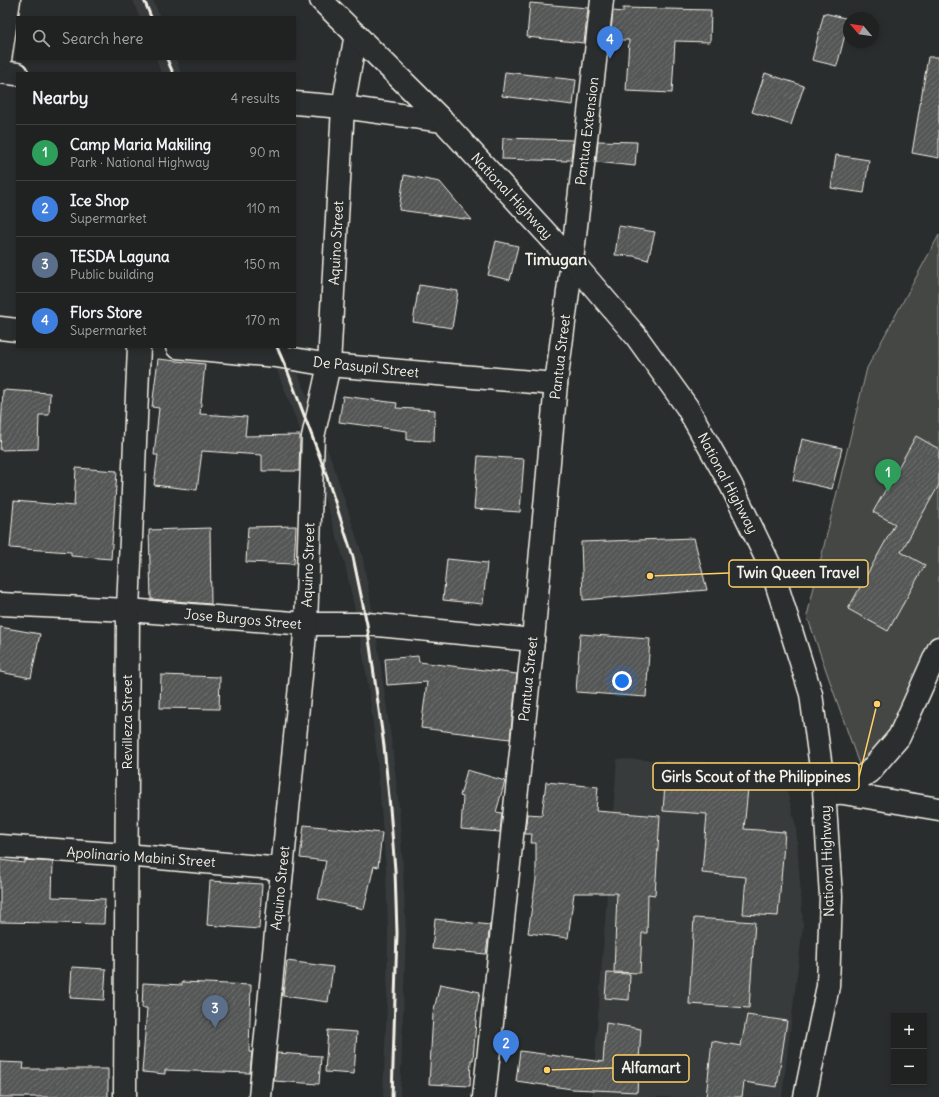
<!DOCTYPE html>
<html lang="en">
<head>
<meta charset="utf-8">
<style>
	:root { --surface:#202222; --page:#2d2f2f; --text:#f1f3f6; --muted:#a2a4a5; --line:#3d3f40; --accent:#ffd166 }
	body { margin:0; font-family:Delius,sans-serif; background:var(--page); color:var(--text) }
	.controls { position:absolute; right:12px; bottom:12px; display:grid; overflow:hidden; border-radius:0px; box-shadow:0 2px 6px #0003 }
	.controls button { width:36px; height:36px; display:grid; place-items:center; padding:0; border:0; border-bottom:1px solid var(--line); background:var(--surface); color:var(--text); font:20px sans-serif }
	.compass { position:absolute; left:843px; top:12px; width:36px; height:36px; border-radius:50%; background:var(--surface); box-shadow:0 2px 6px #0003; rotate:299deg }
	.you { position:absolute; left:622px; top:681px; width:14px; height:14px; margin:-10px; border:3px solid #fff; border-radius:50%; background:#1a73e8; box-shadow:0 0 0 6px #1a73e833 }
	.badge { display:grid; place-items:center; width:26px; height:26px; border-radius:50%; background:var(--accent); color:#fff; font-size:13px; font-weight:700 }
	.pin { position:absolute; translate:-50% -33px; filter:drop-shadow(0 1px 2px #0008) }
	.pin::after { content:''; position:absolute; top:21px; width:14px; height:12px; background:inherit; clip-path:polygon(0 0,100% 0,50% 100%) }
	.list { margin:0; padding:0; list-style:none }
	h2 { display:flex; justify-content:space-between; align-items:center; height:52px; margin:0; padding:0 16px; font-size:17px }
	h2 small { font-size:13px; font-weight:400; color:var(--muted) }
	.list li { display:grid; grid-template-columns:26px 1fr auto; gap:12px; align-items:center; box-sizing:border-box; height:56px; padding:0 16px; border-top:1px solid var(--line) }
	.list b { display:block; font-size:15px; white-space:nowrap }
	.list p { margin:0; font-size:13px; white-space:nowrap; color:var(--muted) }
	.list em { font-size:13px; font-style:normal; color:var(--muted) }
	.icon { flex:none; width:22px; height:22px; fill:none; stroke:currentColor; stroke-width:2; stroke-linecap:round; stroke-linejoin:round }
	.map { position:relative; flex:none; width:939px; height:1097px; overflow:hidden }
	.search { position:absolute; background:var(--surface); box-shadow:0 2px 6px #0003; left:16px; top:16px; width:280px; height:44px; display:flex; align-items:center; gap:10px; box-sizing:border-box; padding:0 14px; border-radius:0px; color:var(--muted); font-size:15px }
	.panel { position:absolute; background:var(--surface); box-shadow:0 2px 6px #0003; left:16px; top:72px; width:280px; height:276px; border-radius:0px }
	.map>svg:first-child { display:block }
	.built { fill:#373a3a }
	.green { fill:#444645; stroke:#9c9c96 }
	.building { fill:url(#building-hatch); stroke:#f4f1e8 }
	.lines { fill:none; stroke-linecap:round; stroke-linejoin:round }
	.street-casing { stroke:#f4f1e8; stroke-width:25 }
	.secondary-casing { stroke:#f4f1e8; stroke-width:25 }
	.primary-casing { stroke:#f4f1e8; stroke-width:25 }
	.street { stroke:#2a2d2e; stroke-width:22 }
	.secondary { stroke:#2a2d2e; stroke-width:22 }
	.primary { stroke:#2a2d2e; stroke-width:22 }
	.rail { stroke:#f4f1e8; stroke-width:3 }
	.labels { text-anchor:middle; stroke-width:4; stroke-linejoin:round; paint-order:stroke }
	.street-label { font-size:14px; fill:#f4f1e8; stroke:#2a2d2e }
	.quarter-label { font-size:16px; font-weight:bold; fill:#f4f1e8; stroke:#2a2d2e }
	.leader { fill:none; stroke:#ffd166; stroke-width:1.5 }
	.callout-dot { fill:#ffd166; stroke:#2a2d2e; stroke-width:1.5 }
	.callout { fill:#2a2d2e; stroke:#ffd166; stroke-width:1.5 }
	.callout-label { font-size:15px; text-anchor:middle; font-weight:bold; fill:#f4f1e8 }
</style>
</head>
<body>
<div class="map">
<svg width="939" height="1097" viewBox="0 0 939 1097">
	<defs>
		<pattern id="building-hatch" width="6" height="6" patternUnits="userSpaceOnUse"><rect width="6" height="6" fill="#555756"/><path d="M-1 1l2-2M0 6l6-6M5 7l2-2" fill="none" stroke="#6e706e"/></pattern>
	</defs>
	<rect width="100%" height="100%" fill="#2a2d2e"/>
	<filter id="ink" filterUnits="userSpaceOnUse"><feTurbulence type="fractalNoise" baseFrequency=".025" numOctaves="2"/><feDisplacementMap in="SourceGraphic" scale="8" xChannelSelector="R" yChannelSelector="G"/><feConvolveMatrix kernelMatrix="1 2 1 2 8 2 1 2 1" color-interpolation-filters="sRGB"/></filter>
	<g filter="url(#ink)">
		<!-- built -->
		<g class="built">
			<polygon points="133,0 153,0 160,17 139,17"/>
			<polygon points="156,59 176,59 181,73 161,73"/>
			<polygon points="268,347 288,347 333,464 362,554 374,619 392,745 399,807 403,870 406,933 400,1097 383,1097 387,998 388,933 386,871 376,747 368,685 358,624 344,560 316,471"/>
			<polygon points="617,759 780,764 796,826 803,926 782,1097 592,1097"/>
		</g>
		<!-- green -->
		<polygon class="green" points="939,235 939,677 916,729 867,787 807,616 867,368"/>
		<!-- building -->
		<g class="building">
			<polygon points="530,3 588,8 584,43 527,37"/>
			<polygon points="623,8 711,10 710,42 675,41 672,93 626,91 629,40 610,40 613,11 623,12"/>
			<polygon points="824,13 849,19 837,66 812,60"/>
			<polygon points="928,57 939,57 939,158 912,153"/>
			<polygon points="505,72 576,80 573,105 502,96"/>
			<polygon points="765,73 804,86 791,125 752,112"/>
			<polygon points="503,138 573,140 571,160 567,160 567,161 502,159"/>
			<polygon points="598,141 637,142 635,166 596,162"/>
			<polygon points="836,155 869,160 864,193 831,188"/>
			<polygon points="404,175 440,182 472,220 399,210"/>
			<polygon points="619,226 655,232 648,260 634,256 615,255"/>
			<polygon points="496,241 518,246 510,280 488,275"/>
			<polygon points="419,285 458,291 452,328 413,322"/>
			<polygon points="158,359 205,364 200,414 247,417 245,436 300,435 299,471 262,471 262,455 202,451 197,490 154,485 158,455 154,455 159,408 152,407"/>
			<polygon points="3,390 50,393 49,415 39,415 38,449 0,450"/>
			<polygon points="343,396 397,403 396,408 435,410 434,441 407,440 407,431 339,422"/>
			<polygon points="916,436 939,449 939,485 901,552 925,565 888,631 848,609 895,524 873,512"/>
			<polygon points="802,439 842,448 832,489 793,480"/>
			<polygon points="478,456 524,459 520,512 474,509"/>
			<polygon points="76,468 117,471 111,559 71,556 71,552 10,548 14,501 74,506"/>
			<polygon points="296,526 294,564 246,562 248,527"/>
			<polygon points="210,528 211,604 151,599 149,530"/>
			<polygon points="694,538 707,590 583,600 581,542"/>
			<polygon points="447,559 487,563 483,604 443,600"/>
			<polygon points="0,627 40,634 31,678 0,672"/>
			<polygon points="580,634 650,639 646,697 576,692"/>
			<polygon points="418,656 419,662 517,674 510,739 421,728 427,682 387,685 385,659"/>
			<polygon points="161,675 220,677 219,709 160,708"/>
			<polygon points="467,770 505,781 496,812 502,813 500,832 461,829 463,797 460,796"/>
			<polygon points="666,771 749,778 744,829 785,832 778,916 743,914 746,877 702,873 707,814 663,811"/>
			<polygon points="546,782 598,787 596,811 660,816 655,895 648,894 647,933 642,933 640,973 614,972 617,893 574,893 568,938 528,933 536,879 536,843 531,843 532,834 525,834 527,814 542,815"/>
			<polygon points="304,825 382,833 378,867 374,866 364,909 318,899 326,861 300,858"/>
			<polygon points="0,860 25,863 25,860 53,862 52,897 105,899 104,924 0,922"/>
			<polygon points="210,881 262,884 259,929 207,925"/>
			<polygon points="694,918 755,922 749,1008 689,1004"/>
			<polygon points="435,919 490,925 486,954 432,949"/>
			<polygon points="287,961 333,967 328,1002 283,996"/>
			<polygon points="72,967 106,969 104,1000 70,998"/>
			<polygon points="607,973 630,974 629,1000 605,998"/>
			<polygon points="182,982 251,985 249,1052 252,1052 250,1073 165,1070 165,1074 142,1072 147,1008 142,1008 143,983 182,985"/>
			<polygon points="440,984 480,992 477,1009 473,1060 471,1060 470,1086 429,1084 433,1014"/>
			<polygon points="747,1015 787,1021 777,1087 744,1082 742,1097 706,1097 712,1041 741,1046"/>
			<polygon points="606,1023 641,1029 637,1092 572,1089 516,1081 520,1051 603,1062"/>
			<polygon points="328,1030 357,1032 354,1074 325,1072"/>
			<polygon points="277,1053 321,1056 319,1084 274,1081"/>
			<polygon points="0,1062 24,1063 23,1069 108,1069 108,1097 0,1097"/>
		</g>
		<g class="lines">
			<defs>
				<g id="street">
					<polyline points="0,72 17,74"/>
					<polyline points="295,103 343,107 443,121"/>
					<polyline points="0,328 17,330"/>
					<polyline points="177,347 276,356 329,365 556,384"/>
					<polyline points="0,604 128,610 306,624 367,624 533,640"/>
					<polyline points="831,791 939,809"/>
					<polyline points="838,793 869,772 899,737 939,648"/>
					<polyline points="0,846 126,855 282,869"/>
					<polyline points="125,1097 128,610 139,347"/>
					<polyline points="260,1097 306,624 313,437 329,365 343,107 356,34"/>
					<polyline points="484,1097 533,640 556,384 572,261 602,0"/>
				</g>
				<polyline id="secondary" points="0,60 9,0"/>
				<polyline id="primary" points="321,0 443,121 572,261 636,336 687,407 731,485 772,570 811,694 824,790 831,896 828,986 805,1097"/>
			</defs>
			<!-- street casing -->
			<use href="#street" class="street-casing"/>
			<!-- secondary casing -->
			<use href="#secondary" class="secondary-casing"/>
			<!-- primary casing -->
			<use href="#primary" class="primary-casing"/>
			<!-- street -->
			<use href="#street" class="street"/>
			<!-- secondary -->
			<use href="#secondary" class="secondary"/>
			<!-- primary -->
			<use href="#primary" class="primary"/>
			<!-- rail -->
			<g class="rail">
				<polyline points="144,0 151,17"/>
				<polyline points="167,59 173,73"/>
				<polyline points="277,347 289,375 324,468 353,557 367,624 384,746 390,808 395,870 397,933 392,1097"/>
			</g>
		</g>
	</g>
	<g class="labels">
		<!-- street labels -->
		<g class="street-label">
			<text transform="translate(587 131) rotate(-83)" y="5">Pantua Extension</text>
			<text transform="translate(512 196) rotate(47)" y="5">National Highway</text>
			<text transform="translate(336 243) rotate(-87)" y="5">Aquino Street</text>
			<text transform="translate(560 357) rotate(-83)" y="5">Pantua Street</text>
			<text transform="translate(366 367) rotate(6)" y="5">De Pasupil Street</text>
			<text transform="translate(728 483) rotate(62)" y="5">National Highway</text>
			<text transform="translate(308 565) rotate(-88)" y="5">Aquino Street</text>
			<text transform="translate(243 619) rotate(5)" y="5">Jose Burgos Street</text>
			<text transform="translate(528 679) rotate(-84)" y="5">Pantua Street</text>
			<text transform="translate(127 722) rotate(-90)" y="5">Revilleza Street</text>
			<text transform="translate(141 857) rotate(4)" y="5">Apolinario Mabini Street</text>
			<text transform="translate(827 861) rotate(-92)" y="5">National Highway</text>
			<text transform="translate(280 888) rotate(-84)" y="5">Aquino Street</text>
		</g>
		<!-- quarter labels -->
		<g class="quarter-label">
			<text x="556" y="265">Timugan</text>
		</g>
	</g>
	<!-- callouts -->
	<path class="leader" d="M650 576L729 573M877 704L859 777M547 1070L613 1068"/>
	<g class="callout-dot">
		<circle cx="650" cy="576" r="4"/>
		<circle cx="877" cy="704" r="4"/>
		<circle cx="547" cy="1070" r="4"/>
	</g>
	<g class="callout">
		<rect x="729" y="560" width="139" height="27" rx="4"/>
		<rect x="653" y="763" width="206" height="27" rx="4"/>
		<rect x="613" y="1055" width="76" height="27" rx="4"/>
	</g>
	<g class="callout-label">
		<text x="798" y="578">Twin Queen Travel</text>
		<text x="756" y="782">Girls Scout of the Philippines</text>
		<text x="651" y="1073">Alfamart</text>
	</g>
</svg>
<div class="controls">
<button>+</button>
<button>−</button>
</div>
<svg class="compass" viewBox="-18 -18 36 36"><path d="M0-13l5 13h-10z" fill="#e53935"/><path d="M0 13l5-13h-10z" fill="#a2a4a5"/></svg>
<div class="you"></div>
<div class="pin badge" style="left:888px;top:492px;background:#2e9e5b">1</div>
<div class="pin badge" style="left:506px;top:1063px;background:#3f7fe0">2</div>
<div class="pin badge" style="left:215px;top:1028px;background:#5c6f8a">3</div>
<div class="pin badge" style="left:610px;top:59px;background:#3f7fe0">4</div>
<div class="search"><svg class="icon" aria-label="search" viewBox="0 0 24 24"><circle cx="10" cy="10" r="6"/><path d="M15 15l6 6"/></svg>Search here</div>
<section class="panel">
<h2>Nearby<small>4 results</small></h2>
<ul class="list">
<li><span class="badge" style="background:#2e9e5b">1</span><div><b>Camp Maria Makiling</b><p>Park · National Highway</p></div><em>90 m</em></li>
<li><span class="badge" style="background:#3f7fe0">2</span><div><b>Ice Shop</b><p>Supermarket</p></div><em>110 m</em></li>
<li><span class="badge" style="background:#5c6f8a">3</span><div><b>TESDA Laguna</b><p>Public building</p></div><em>150 m</em></li>
<li><span class="badge" style="background:#3f7fe0">4</span><div><b>Flors Store</b><p>Supermarket</p></div><em>170 m</em></li>
</ul>
</section>
</div>
</body>
</html>
